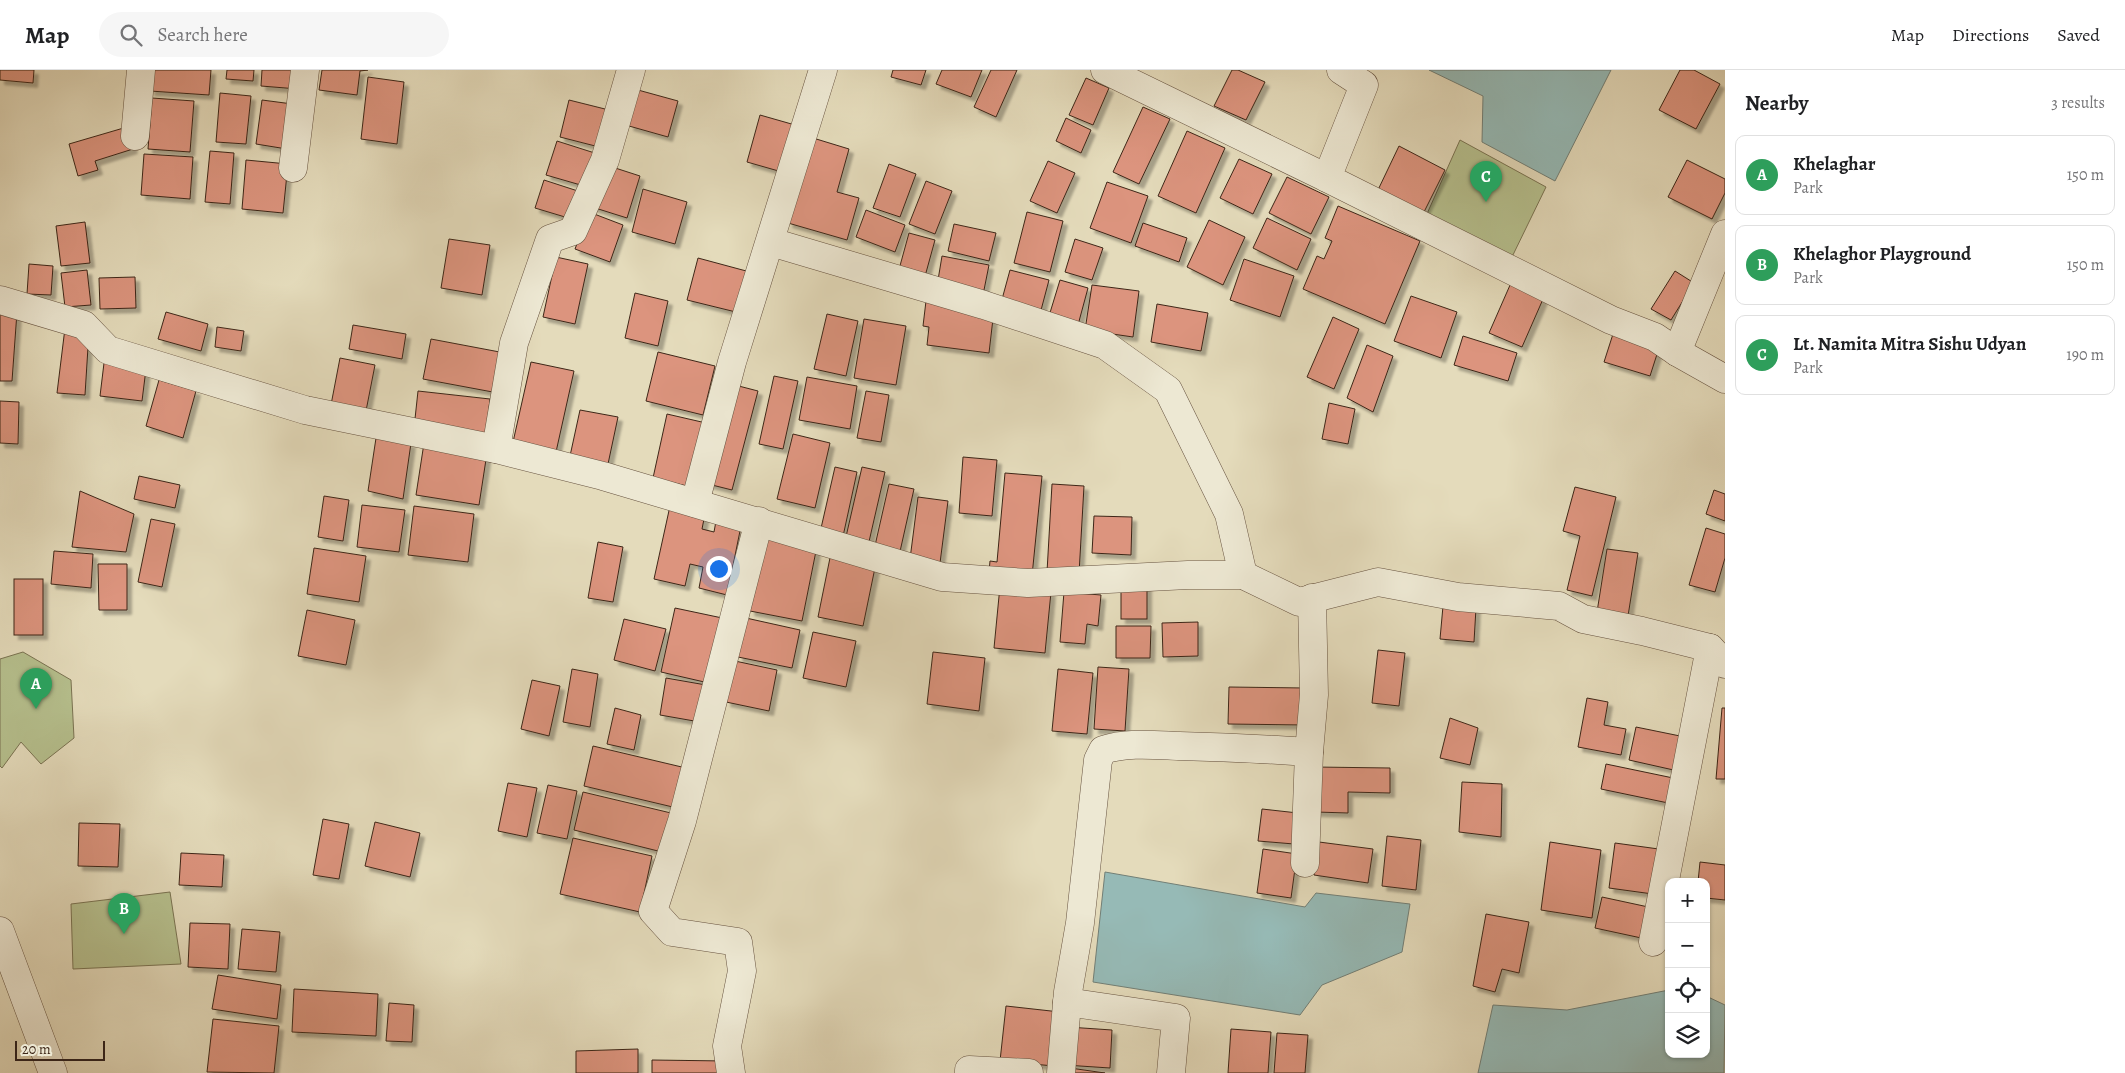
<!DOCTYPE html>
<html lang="en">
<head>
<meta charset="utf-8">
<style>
	:root { --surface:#fff; --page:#f6f6f6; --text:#202124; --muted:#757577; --line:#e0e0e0; --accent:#0b8043 }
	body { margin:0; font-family:Alegreya,serif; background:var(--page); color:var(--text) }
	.controls { position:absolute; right:15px; bottom:15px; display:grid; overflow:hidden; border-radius:10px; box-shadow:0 1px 4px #0004 }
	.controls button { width:45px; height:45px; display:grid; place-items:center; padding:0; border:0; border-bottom:1px solid var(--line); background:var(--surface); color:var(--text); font:25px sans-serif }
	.scale { position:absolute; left:15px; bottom:12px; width:90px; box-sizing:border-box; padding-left:5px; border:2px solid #3d2617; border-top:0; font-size:14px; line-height:18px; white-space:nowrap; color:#3d2617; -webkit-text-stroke:4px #ede8d3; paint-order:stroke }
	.you { position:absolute; left:718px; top:498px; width:18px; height:18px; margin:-12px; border:4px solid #fff; border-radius:50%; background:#1a73e8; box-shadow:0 0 0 8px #1a73e833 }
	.badge { display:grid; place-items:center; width:32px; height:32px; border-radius:50%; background:var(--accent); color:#fff; font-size:16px; font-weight:700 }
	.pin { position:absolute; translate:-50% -41px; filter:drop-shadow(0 1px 2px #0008) }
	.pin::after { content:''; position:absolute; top:26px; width:18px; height:15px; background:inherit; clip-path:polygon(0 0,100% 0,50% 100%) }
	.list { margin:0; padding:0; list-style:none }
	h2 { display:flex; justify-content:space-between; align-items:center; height:65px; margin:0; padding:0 20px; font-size:21px }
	h2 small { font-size:16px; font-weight:400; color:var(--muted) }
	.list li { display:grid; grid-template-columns:32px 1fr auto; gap:15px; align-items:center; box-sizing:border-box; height:80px; margin:0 10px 10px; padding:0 10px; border:1px solid var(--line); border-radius:10px }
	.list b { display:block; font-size:19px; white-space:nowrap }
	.list p { margin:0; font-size:16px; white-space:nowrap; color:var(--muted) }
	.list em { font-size:16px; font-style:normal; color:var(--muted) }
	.icon { flex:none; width:28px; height:28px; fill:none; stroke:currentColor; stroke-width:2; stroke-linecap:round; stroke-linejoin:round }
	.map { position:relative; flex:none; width:1725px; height:1003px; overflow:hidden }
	header { display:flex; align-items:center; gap:30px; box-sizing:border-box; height:70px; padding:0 25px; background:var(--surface); border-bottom:1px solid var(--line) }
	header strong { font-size:24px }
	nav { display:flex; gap:28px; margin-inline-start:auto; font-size:18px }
	.search { width:350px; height:45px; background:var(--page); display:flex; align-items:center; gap:12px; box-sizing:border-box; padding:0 18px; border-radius:28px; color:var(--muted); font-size:19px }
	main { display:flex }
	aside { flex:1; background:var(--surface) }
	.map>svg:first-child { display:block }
	.green { fill:#b6c08e; stroke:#7a7352 }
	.water { fill:#96bab6; stroke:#727f76 }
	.building { fill:#dc947e; stroke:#3d2617; filter:url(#shadow) }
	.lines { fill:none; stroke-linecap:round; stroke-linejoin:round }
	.minor-casing { stroke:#675340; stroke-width:29 }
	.minor { stroke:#ede8d3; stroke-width:28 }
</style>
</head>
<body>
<header>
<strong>Map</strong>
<div class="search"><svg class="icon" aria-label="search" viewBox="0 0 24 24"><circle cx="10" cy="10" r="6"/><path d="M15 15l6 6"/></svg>Search here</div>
<nav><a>Map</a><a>Directions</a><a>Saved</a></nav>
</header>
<main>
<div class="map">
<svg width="1725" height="1003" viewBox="0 0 1725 1003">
	<defs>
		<filter id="shadow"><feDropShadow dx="4.5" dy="4.5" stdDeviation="1" flood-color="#0004"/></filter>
	</defs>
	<rect width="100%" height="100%" fill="#e4dbbb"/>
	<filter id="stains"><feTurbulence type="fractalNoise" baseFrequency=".004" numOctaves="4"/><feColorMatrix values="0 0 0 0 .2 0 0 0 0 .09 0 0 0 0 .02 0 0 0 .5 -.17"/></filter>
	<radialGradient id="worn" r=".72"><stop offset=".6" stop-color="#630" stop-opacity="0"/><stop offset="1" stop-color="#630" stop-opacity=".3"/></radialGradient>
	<!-- green -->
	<g class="green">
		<polygon points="1460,70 1546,117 1511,189 1426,146"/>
		<polygon points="23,582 71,610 74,668 41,694 21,672 2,698 0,696 0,589"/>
		<polygon points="170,822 181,894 73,899 71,834"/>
	</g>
	<!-- water -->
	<g class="water">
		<polygon points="1429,0 1611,0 1555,111 1482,72 1483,26"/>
		<polygon points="1105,802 1305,837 1316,823 1410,834 1402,882 1322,915 1300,945 1093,912"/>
		<polygon points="1669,920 1669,984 1706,984 1706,926 1725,935 1724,1003 1478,1003 1493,935 1567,940"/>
	</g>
	<!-- building -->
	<g class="building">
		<polygon points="0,0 34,0 33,13 0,10"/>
		<polygon points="152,0 211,0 209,25 150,21"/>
		<polygon points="227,0 254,0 253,11 226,9"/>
		<polygon points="262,0 300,0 298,19 261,16"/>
		<polygon points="322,0 368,0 360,1 357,25 319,20"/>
		<polygon points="893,0 926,0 921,15 891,7"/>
		<polygon points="942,0 982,0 971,27 936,14"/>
		<polygon points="991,0 1017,0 996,47 974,37"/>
		<polygon points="1232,0 1238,0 1265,12 1246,50 1214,36"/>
		<polygon points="1680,0 1694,0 1720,14 1696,59 1659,40"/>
		<polygon points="368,7 404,12 397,74 361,69"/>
		<polygon points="1086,8 1109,18 1093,55 1069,45"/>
		<polygon points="638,20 678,31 668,67 629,56"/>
		<polygon points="220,23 251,26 246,74 216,72"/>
		<polygon points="152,28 194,31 190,82 148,79"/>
		<polygon points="262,30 300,35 293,80 256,74"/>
		<polygon points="569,30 617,42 607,79 560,67"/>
		<polygon points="1143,37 1170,49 1139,114 1113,102"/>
		<polygon points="760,45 802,57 789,104 747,92"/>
		<polygon points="1066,48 1091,60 1081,83 1056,71"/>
		<polygon points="127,57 133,79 95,91 98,100 78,106 69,74"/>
		<polygon points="1187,61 1225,78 1196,143 1158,126"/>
		<polygon points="813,68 849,79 837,122 859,128 847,170 788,153"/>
		<polygon points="557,71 601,85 591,118 546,105"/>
		<polygon points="1399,76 1445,100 1423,144 1377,122"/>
		<polygon points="210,81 234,83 230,134 205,132"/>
		<polygon points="144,84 193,87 190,129 141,125"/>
		<polygon points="1239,89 1272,104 1253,144 1220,128"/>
		<polygon points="246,90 288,94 283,143 242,139"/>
		<polygon points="1687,90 1725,109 1725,123 1712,149 1668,127"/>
		<polygon points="1048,91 1075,103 1057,143 1030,131"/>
		<polygon points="889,94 916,104 900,147 873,138"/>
		<polygon points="606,95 640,106 627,148 592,137"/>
		<polygon points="1287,107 1329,127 1311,164 1269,143"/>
		<polygon points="544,110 584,123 575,150 535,138"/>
		<polygon points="926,111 952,121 935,164 909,154"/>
		<polygon points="1107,112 1148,126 1131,173 1090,158"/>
		<polygon points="643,119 687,132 675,174 632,162"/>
		<polygon points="1338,136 1420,171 1385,254 1303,219 1317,186 1324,189 1332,171 1325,168"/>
		<polygon points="866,140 905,155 895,182 856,167"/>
		<polygon points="589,142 623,155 610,192 575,179"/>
		<polygon points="1027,142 1063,151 1050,202 1014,193"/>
		<polygon points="1267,148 1311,169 1297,200 1253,178"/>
		<polygon points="1209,150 1245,167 1223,215 1187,197"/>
		<polygon points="85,152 90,193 61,196 56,156"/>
		<polygon points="1143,153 1187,168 1179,192 1135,176"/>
		<polygon points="954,154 996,163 989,191 948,181"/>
		<polygon points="909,163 935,170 924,210 898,203"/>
		<polygon points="449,169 490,175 482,225 441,218"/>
		<polygon points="1075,169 1103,178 1092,210 1065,202"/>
		<polygon points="942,186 989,195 983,225 937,216"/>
		<polygon points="556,187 588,194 575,254 543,247"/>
		<polygon points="698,188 750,202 740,243 687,230"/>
		<polygon points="1244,189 1294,206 1280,247 1230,230"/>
		<polygon points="29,194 53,196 51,225 27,224"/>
		<polygon points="87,200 91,235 65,237 61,203"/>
		<polygon points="1010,200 1049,210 1040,244 1001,233"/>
		<polygon points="1675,201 1694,213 1671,250 1651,239"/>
		<polygon points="1514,206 1547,220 1522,277 1489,263"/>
		<polygon points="135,207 136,238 100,239 99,208"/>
		<polygon points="1060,210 1088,218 1078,255 1049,246"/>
		<polygon points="1092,215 1139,221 1133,267 1085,260"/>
		<polygon points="635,223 668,231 658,276 625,268"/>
		<polygon points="1411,226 1457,242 1441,288 1394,271"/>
		<polygon points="926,231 994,240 989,283 927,275 929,257 923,256"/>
		<polygon points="1157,234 1208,243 1201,281 1151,272"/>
		<polygon points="0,240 17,242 12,311 0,311"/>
		<polygon points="166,242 208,254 201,281 158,269"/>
		<polygon points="827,244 858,251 846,306 814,299"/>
		<polygon points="1333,247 1359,259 1334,319 1307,307"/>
		<polygon points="864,249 906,256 896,315 854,308"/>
		<polygon points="353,255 406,264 402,289 349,279"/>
		<polygon points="217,257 244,261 241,281 215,277"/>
		<polygon points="65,258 88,277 85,325 57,323"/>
		<polygon points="1613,264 1659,278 1650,306 1604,292"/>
		<polygon points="1463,266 1517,283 1508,311 1454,295"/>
		<polygon points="431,269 505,283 498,323 423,309"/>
		<polygon points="1367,275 1393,286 1373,342 1347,328"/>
		<polygon points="658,282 715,296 703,345 646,331"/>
		<polygon points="340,288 375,295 365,346 330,340"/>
		<polygon points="531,292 574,301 556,382 513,372"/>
		<polygon points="104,293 146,299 142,331 100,326"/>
		<polygon points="774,306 798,311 783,379 759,374"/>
		<polygon points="807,307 857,316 850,359 799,350"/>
		<polygon points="159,310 196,321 183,368 146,356"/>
		<polygon points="731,314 758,321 732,420 704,413"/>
		<polygon points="418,321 490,329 486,366 414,358"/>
		<polygon points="866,321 889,325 881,372 857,368"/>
		<polygon points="0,331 19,332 18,374 0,373"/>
		<polygon points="1329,333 1355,339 1348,374 1322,369"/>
		<polygon points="580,340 618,347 608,394 570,386"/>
		<polygon points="667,344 706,353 691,417 653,408"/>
		<polygon points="793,364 830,373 815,438 777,429"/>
		<polygon points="376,368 411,373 403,429 368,421"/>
		<polygon points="424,373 487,383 479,435 416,425"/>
		<polygon points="963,387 997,390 992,446 959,443"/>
		<polygon points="835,397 857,402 842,471 819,467"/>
		<polygon points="862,397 885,402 868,476 845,471"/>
		<polygon points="1005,403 1042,406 1032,506 989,502 990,491 997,492"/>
		<polygon points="139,406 180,415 175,438 134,429"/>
		<polygon points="889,414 914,419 899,486 874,480"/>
		<polygon points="1052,414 1084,416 1079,504 1047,502"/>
		<polygon points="1575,417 1616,427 1592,526 1567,520 1580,466 1563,461"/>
		<polygon points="1714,420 1725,424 1725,451 1706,444"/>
		<polygon points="80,421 134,444 126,482 72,477"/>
		<polygon points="324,426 349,430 343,471 318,467"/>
		<polygon points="918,427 948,431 940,493 910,489"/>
		<polygon points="362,435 405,440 399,482 357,477"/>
		<polygon points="414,436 474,444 468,492 408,485"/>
		<polygon points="670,436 705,444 702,459 714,462 716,451 741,456 727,525 699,518 703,497 690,494 685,516 654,509"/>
		<polygon points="1094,446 1132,447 1131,485 1092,483"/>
		<polygon points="151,449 175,454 162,517 138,512"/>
		<polygon points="1706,458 1725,464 1725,488 1715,522 1689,515"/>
		<polygon points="765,466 817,476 802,551 750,541"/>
		<polygon points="598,472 623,477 613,532 588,528"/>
		<polygon points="314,478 366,486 359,532 307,524"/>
		<polygon points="832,478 877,488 863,556 818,547"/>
		<polygon points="1607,479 1638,483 1628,546 1597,542"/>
		<polygon points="54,481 93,484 91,518 51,514"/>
		<polygon points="98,494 127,494 127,540 99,540"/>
		<rect x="14" y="509" width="29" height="56"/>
		<rect x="1121" y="515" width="26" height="34"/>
		<polygon points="1000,516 1051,522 1045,583 994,578"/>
		<polygon points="1064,522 1101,525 1098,556 1087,554 1085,574 1060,572"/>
		<polygon points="1443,536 1476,538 1474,572 1440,569"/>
		<polygon points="675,538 727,549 713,614 661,602"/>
		<polygon points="307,540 355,550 346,595 298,586"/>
		<polygon points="746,548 800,560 792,598 738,587"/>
		<polygon points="624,549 666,559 655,601 614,590"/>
		<polygon points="1198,552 1198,586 1163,587 1162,553"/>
		<polygon points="1116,556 1151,556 1150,588 1116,588"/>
		<polygon points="813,562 856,571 846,617 803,608"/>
		<polygon points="1378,580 1405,583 1399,636 1372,633"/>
		<polygon points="933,582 985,588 979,641 927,634"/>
		<polygon points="735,591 777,600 769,641 726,632"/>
		<polygon points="1098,597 1129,599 1125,661 1094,659"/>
		<polygon points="572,599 598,604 590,657 563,652"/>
		<polygon points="1058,599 1093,603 1087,664 1052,661"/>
		<polygon points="666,608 706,615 700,652 660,645"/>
		<polygon points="532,610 560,616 549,666 521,659"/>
		<polygon points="1229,617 1305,618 1305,655 1228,654"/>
		<polygon points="1587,628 1608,632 1604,655 1626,659 1621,685 1578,677"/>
		<polygon points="615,638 641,645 634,680 607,674"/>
		<polygon points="1722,638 1725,638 1725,709 1716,709"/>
		<polygon points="1450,648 1478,658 1470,695 1440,688"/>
		<polygon points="1636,657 1685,667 1678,701 1629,690"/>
		<polygon points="593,676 686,698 677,738 584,716"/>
		<polygon points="1606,694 1678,709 1673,734 1601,719"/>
		<polygon points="1316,697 1390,698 1390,723 1348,722 1348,743 1316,742"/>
		<polygon points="1462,712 1502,714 1501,767 1459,762"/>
		<polygon points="508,713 537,718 527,767 498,761"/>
		<polygon points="548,715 577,721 567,769 537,763"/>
		<polygon points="583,722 671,743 662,782 574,760"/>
		<polygon points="1262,739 1298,743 1294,774 1258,771"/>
		<polygon points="323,749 349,754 339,809 313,805"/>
		<polygon points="375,752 420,763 410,807 365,796"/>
		<polygon points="79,753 120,754 118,797 78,796"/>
		<polygon points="1387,766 1421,770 1416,820 1382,816"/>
		<polygon points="573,768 652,786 640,842 560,824"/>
		<polygon points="1319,772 1373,779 1368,813 1314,805"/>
		<polygon points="1550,772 1601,780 1592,848 1541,840"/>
		<polygon points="1615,773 1666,780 1660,825 1609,818"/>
		<polygon points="1263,779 1297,784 1291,828 1257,823"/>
		<polygon points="181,783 224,785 222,817 179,815"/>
		<polygon points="1700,792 1725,795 1725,830 1706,828 1706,812 1698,812"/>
		<polygon points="1602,827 1653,838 1646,869 1595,858"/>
		<polygon points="1486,844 1529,852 1519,903 1502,899 1495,922 1473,916"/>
		<polygon points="190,853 230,854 228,899 188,897"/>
		<polygon points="242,859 280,862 276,902 238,899"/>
		<polygon points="218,905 281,915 277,949 212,939"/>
		<polygon points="294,919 378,924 376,966 292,962"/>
		<polygon points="389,933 414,935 412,972 386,971"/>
		<polygon points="1006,936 1060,942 1054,996 1000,991"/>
		<polygon points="213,949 279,956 274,1003 207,1002"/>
		<polygon points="1068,957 1112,960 1110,998 1065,995"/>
		<polygon points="1231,959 1271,962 1268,1003 1228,1003"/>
		<polygon points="1277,963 1308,965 1305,1003 1274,1003"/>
		<polygon points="638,979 638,1003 576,1003 576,981"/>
		<polygon points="652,990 726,991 726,1003 652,1003"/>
		<polygon points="1070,998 1105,1003 1069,1003"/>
	</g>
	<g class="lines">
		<defs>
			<g id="minor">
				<polyline points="1105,0 1327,108"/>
				<polyline points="1341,0 1364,15 1327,108 1611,250 1655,267 1677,282 1725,309"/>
				<polyline points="135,66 141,0"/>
				<polyline points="293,98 305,0"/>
				<polyline points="771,172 984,235 1105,275 1168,320 1229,444 1243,505"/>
				<polyline points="0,230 84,255 108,280 305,340 496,379 603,406 942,507 1028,513 1188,505 1243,505 1299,532 1378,512 1458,527 1559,536 1583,549 1642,561 1710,578 1725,594"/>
				<polyline points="1677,282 1725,164"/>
				<polyline points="496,379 514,273 550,169 573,161 605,90 631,0"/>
				<polyline points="695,433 732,292 823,0"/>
				<polyline points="1305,793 1309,682"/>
				<polyline points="0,861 53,1003"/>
				<polyline points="1653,872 1710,578"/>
				<polyline points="1067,932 1176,948 1171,1003"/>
				<polyline points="731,1003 727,976 742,901 738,872 672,862 653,841 682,751 759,451"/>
				<polyline points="969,1003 969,1000 1029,1003"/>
				<path d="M1061 1003 1068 922 1080 853 1098 690 1103 680C1127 672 1155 675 1179 676 1223 677 1266 679 1309 682L1314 625 1312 528"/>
			</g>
		</defs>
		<!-- minor casing -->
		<use href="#minor" class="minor-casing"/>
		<!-- minor -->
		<use href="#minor" class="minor"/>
	</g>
	<rect width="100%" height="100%" filter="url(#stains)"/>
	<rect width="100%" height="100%" fill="url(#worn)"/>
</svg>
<div class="controls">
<button>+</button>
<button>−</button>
<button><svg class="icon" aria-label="locate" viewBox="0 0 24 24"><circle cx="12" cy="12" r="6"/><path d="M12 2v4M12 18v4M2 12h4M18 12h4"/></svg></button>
<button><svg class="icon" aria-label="layers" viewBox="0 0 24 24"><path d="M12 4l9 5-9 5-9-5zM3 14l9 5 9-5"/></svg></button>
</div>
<div class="scale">20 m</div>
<div class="you"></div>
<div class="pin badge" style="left:36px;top:639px;background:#2e9e5b">A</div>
<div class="pin badge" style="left:124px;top:864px;background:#2e9e5b">B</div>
<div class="pin badge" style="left:1486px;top:132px;background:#2e9e5b">C</div>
</div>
<aside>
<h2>Nearby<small>3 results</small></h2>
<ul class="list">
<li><span class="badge" style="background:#2e9e5b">A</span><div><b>Khelaghar</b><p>Park</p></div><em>150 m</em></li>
<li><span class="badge" style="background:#2e9e5b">B</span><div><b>Khelaghor Playground</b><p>Park</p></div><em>150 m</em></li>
<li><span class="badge" style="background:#2e9e5b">C</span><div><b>Lt. Namita Mitra Sishu Udyan</b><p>Park</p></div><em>190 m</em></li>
</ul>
</aside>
</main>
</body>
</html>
